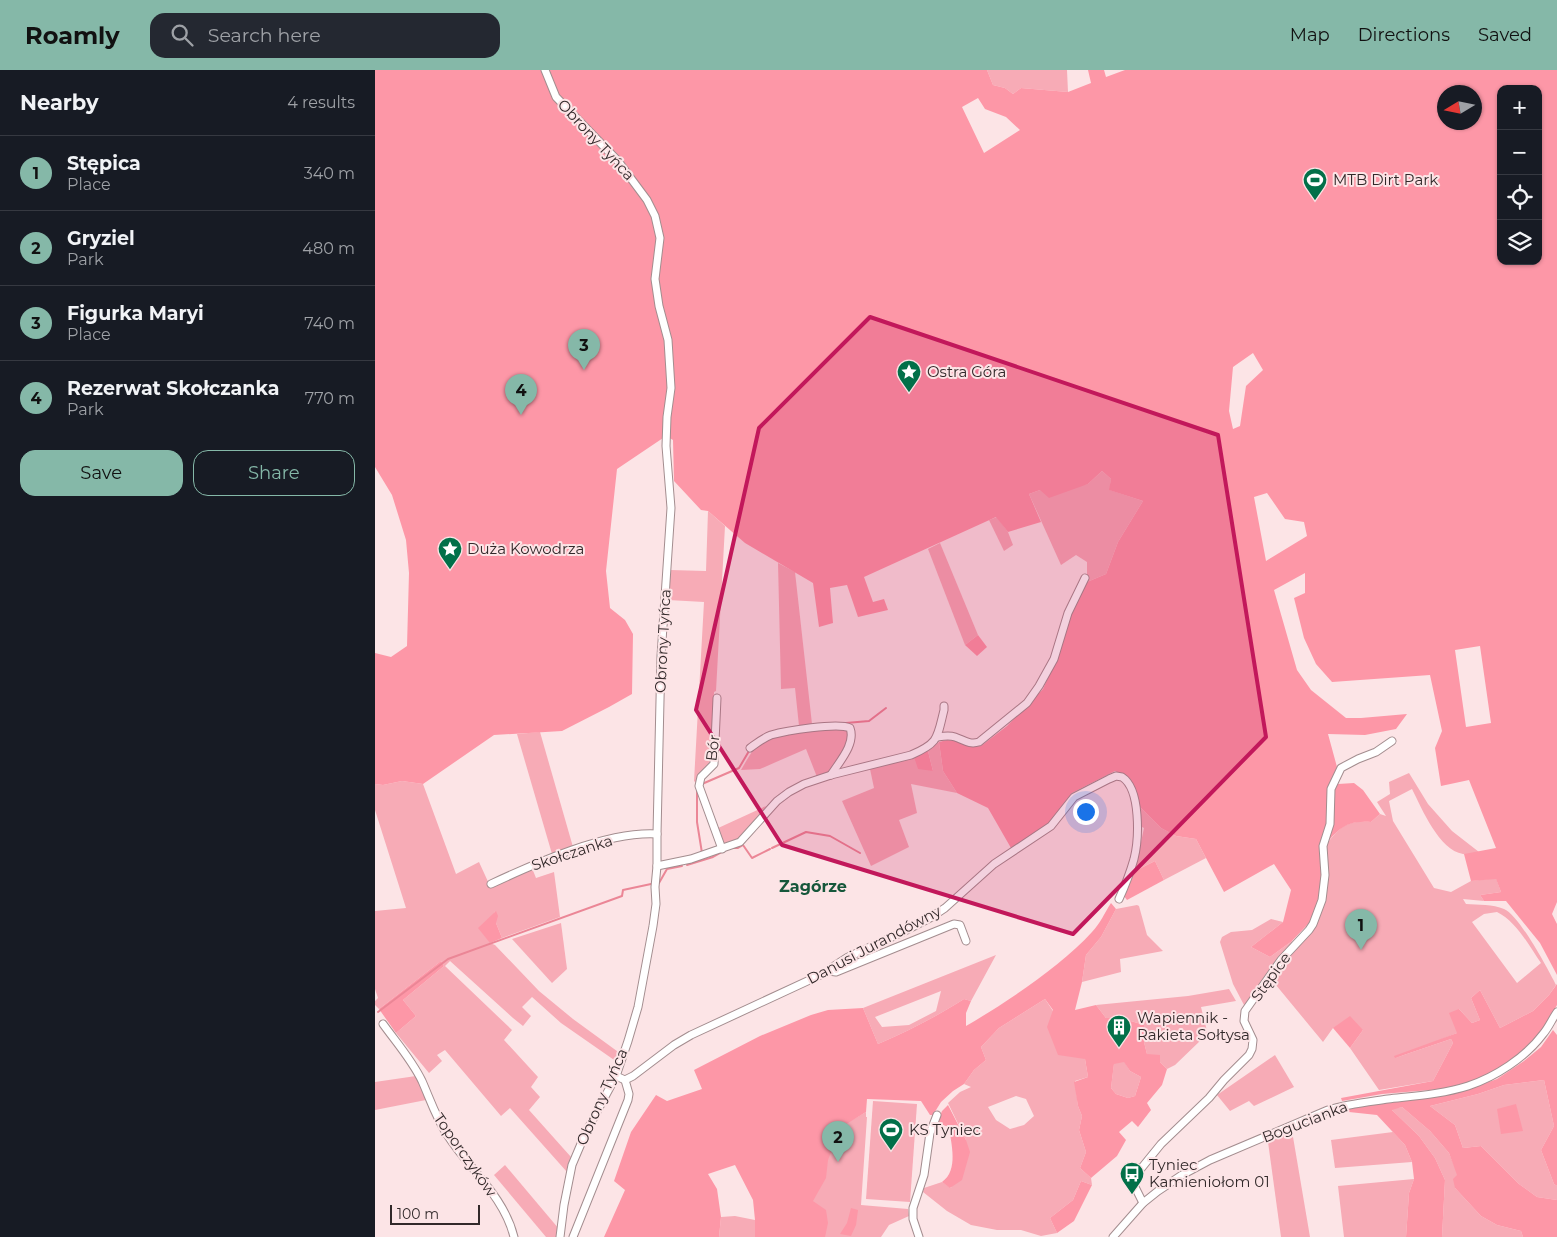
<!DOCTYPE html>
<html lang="en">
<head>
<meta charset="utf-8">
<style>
	:root { --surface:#171b24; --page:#242831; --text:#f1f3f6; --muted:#9ea1a6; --line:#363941; --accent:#85b8a8 }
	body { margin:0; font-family:Montserrat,sans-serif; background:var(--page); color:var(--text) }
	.controls { position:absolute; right:15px; top:15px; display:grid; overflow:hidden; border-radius:10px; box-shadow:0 1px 4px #0004 }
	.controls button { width:45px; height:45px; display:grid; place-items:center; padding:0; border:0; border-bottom:1px solid var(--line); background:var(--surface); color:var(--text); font:25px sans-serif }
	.compass { position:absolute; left:1062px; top:15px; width:45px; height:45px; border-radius:50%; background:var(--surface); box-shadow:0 1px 4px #0004; rotate:260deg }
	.scale { position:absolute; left:15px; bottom:12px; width:90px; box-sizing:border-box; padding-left:5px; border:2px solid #32292a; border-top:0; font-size:14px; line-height:18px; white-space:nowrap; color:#32292a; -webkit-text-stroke:4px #fce4e6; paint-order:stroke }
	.you { position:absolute; left:710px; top:741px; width:18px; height:18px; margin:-12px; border:4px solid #fff; border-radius:50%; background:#1a73e8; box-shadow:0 0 0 8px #1a73e833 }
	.badge { display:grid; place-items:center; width:32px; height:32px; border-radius:50%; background:var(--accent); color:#111; font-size:16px; font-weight:700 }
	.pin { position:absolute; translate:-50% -41px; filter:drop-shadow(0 1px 2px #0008) }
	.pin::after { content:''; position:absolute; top:26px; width:18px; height:15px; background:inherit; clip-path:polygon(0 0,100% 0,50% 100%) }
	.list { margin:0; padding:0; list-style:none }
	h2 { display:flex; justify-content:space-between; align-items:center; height:65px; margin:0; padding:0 20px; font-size:21px }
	h2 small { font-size:16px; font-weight:400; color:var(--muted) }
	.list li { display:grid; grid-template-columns:32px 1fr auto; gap:15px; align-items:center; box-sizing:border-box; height:75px; padding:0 20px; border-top:1px solid var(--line) }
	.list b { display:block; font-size:19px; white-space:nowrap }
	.list p { margin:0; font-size:16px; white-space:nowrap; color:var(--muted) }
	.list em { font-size:16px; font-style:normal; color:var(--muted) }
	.actions { display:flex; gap:10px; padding:15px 20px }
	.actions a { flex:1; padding:11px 0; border:1px solid var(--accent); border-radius:15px; text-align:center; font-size:18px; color:var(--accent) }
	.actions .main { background:var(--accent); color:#111 }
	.icon { flex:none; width:28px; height:28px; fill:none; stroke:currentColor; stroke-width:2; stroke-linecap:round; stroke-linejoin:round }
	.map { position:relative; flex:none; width:1182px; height:1167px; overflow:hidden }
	header { display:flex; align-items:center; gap:30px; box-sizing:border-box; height:70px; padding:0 25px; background:var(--accent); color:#111 }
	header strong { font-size:24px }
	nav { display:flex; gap:28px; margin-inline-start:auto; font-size:18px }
	.search { width:350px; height:45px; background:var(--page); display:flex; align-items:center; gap:12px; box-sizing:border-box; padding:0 18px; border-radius:15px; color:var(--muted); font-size:19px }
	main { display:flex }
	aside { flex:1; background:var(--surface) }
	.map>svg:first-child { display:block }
	.green { fill:#f7abb6; fill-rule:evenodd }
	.forest { fill:#fd97a7; fill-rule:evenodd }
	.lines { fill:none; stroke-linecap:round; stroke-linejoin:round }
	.stream { stroke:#eb8696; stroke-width:2 }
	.minor-casing { stroke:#a38d8f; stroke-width:9 }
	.minor { stroke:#fff; stroke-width:7 }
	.marked { fill:#c2185b; fill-opacity:0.2; stroke:#c2185b; stroke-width:4; stroke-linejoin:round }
	.labels { text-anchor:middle; stroke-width:4; stroke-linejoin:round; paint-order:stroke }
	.street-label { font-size:15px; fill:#32292a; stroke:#fce4e6 }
	.poi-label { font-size:15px; fill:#32292a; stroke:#fce4e6; text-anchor:start }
	.neighbourhood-label { font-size:16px; font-weight:bold; fill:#16573b; stroke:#fce4e6 }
</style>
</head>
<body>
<header>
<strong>Roamly</strong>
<div class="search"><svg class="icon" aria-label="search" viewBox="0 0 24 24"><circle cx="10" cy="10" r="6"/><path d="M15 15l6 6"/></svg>Search here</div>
<nav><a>Map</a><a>Directions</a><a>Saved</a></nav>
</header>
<main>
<aside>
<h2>Nearby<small>4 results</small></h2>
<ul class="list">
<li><span class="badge">1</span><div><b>Stępica</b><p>Place</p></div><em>340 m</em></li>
<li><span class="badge">2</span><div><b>Gryziel</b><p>Park</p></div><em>480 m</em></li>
<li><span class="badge">3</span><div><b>Figurka Maryi</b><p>Place</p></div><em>740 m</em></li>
<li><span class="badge">4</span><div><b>Rezerwat Skołczanka</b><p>Park</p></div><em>770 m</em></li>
</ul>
<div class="actions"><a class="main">Save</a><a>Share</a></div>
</aside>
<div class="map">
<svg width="1182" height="1167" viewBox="0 0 1182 1167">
	<rect width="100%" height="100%" fill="#fce4e6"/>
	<!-- green -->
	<g class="green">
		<polygon points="612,0 692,0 693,22 646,18 638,24 630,18 618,15"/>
		<polygon points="727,401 736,409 735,420 768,431 743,472 731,504 712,512 712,492 701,485 686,495 654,424 665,420 713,414"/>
		<polygon points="333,441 350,456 341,621 339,622 337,692 326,702 321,713 319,711 329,532 293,530 295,500 331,501"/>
		<polygon points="622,447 633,462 638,475 629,481 614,450"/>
		<polygon points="565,473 603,565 590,575 553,479"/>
		<polygon points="403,493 420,502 437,654 424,656 420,618 406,619"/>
		<path d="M463 658 472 659 474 672 455 701 451 705 442 707 431 679 385 699 366 700C372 690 377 679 387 672 401 663 445 660 463 658Z"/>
		<polygon points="165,662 198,777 177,784 142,664"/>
		<polygon points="564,672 568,701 582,723 536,714 542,743 524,750 534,777 496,796 467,731 499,718 495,699 539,687 558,701 553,681"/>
		<path d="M1034 703 1053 734 1077 761 1104 782C1099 783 1093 785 1088 784 1064 780 1047 739 1037 719L1014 731 1018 751 1059 818 1076 822 1096 811 1121 808 1126 822 1105 825 1109 831 1088 829 1091 834C1103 835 1118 834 1129 839 1144 845 1173 899 1181 915L1174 925 1158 941 1125 958 1105 920 1096 928 1105 950 1097 953 1084 939 1082 963 1020 988 1076 969 1078 973 1058 1011 1004 1020 975 978 988 960 958 958 948 972 896 909 936 862 949 828 953 804 950 776C965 757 970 750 996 752L1005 744 1011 746 1002 732 1015 724 1014 712ZM1122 842C1142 852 1154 876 1166 893L1142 913 1097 852 1109 844Z"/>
		<polygon points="27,711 48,714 81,804 104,792 115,816 157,798 161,808 179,802 185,847 127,868 121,853 120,841 115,873 120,875 164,921 198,949 246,984 242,992 186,953 157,927 147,937 156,946 148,956 138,948 75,891 70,896 137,960 129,970 163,1007 156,1017 165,1027 154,1040 196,1087 193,1094 192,1102 135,1038 126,1046 70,980 62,985 67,991 54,1003 21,963 41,946 28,930 69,896 66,891 4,939 0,935 0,931 3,928 0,919 0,841 31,838 0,740 0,714 8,715"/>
		<polygon points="763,735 786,758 801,766 821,769 831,788 789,810 780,791 760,801 769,758 765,756"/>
		<path d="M391 736C378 756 373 767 349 775L341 759Z"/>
		<polygon points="762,835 764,836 772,865 788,881 745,889 746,902 707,912 711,885 726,867 741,839"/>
		<polygon points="896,849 908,852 876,877 895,887 917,871 917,877 873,934 869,935 858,914 845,872 847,867 856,862 877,860"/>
		<polygon points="186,853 192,899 177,913 137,869"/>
		<path d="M621 885 596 931 589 929C561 947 533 961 503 974L488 938ZM566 921 561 941 534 955 507 957 500 947Z"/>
		<polygon points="854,919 861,931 826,937 834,969 826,970 800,995 792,999 785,992 772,984 769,972 769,955 746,948 731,948 721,935 813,926"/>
		<path d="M670 929 710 989 713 1007 700 1011 703 1036 707 1046 704 1060 711 1082 705 1098 716 1108 717 1115 706 1111 698 1130 675 1148 682 1163 666 1166 646 1160H622L596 1155 572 1141 548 1122 549 1118 567 1112 576 1118 591 1070 573 1033 585 1022 596 1017 589 1014 599 1000 611 990 606 977 624 958ZM641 1026 651 1029 659 1046 649 1055 635 1059 621 1050 613 1037Z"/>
		<polygon points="900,985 919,1017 879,1036 874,1031 855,1041 842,1025"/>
		<polygon points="749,991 755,1001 766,1007 760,1026 753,1028 741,1024 736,1018 739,993"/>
		<polygon points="41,1006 51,1030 0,1040 0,1012"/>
		<polygon points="1169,1010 1179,1056 1166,1080 1179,1114 1182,1116 1182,1130 1162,1127 1144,1114 1106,1076 1088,1078 1080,1055 1055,1036 1103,1024 1129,1015"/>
		<polygon points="498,1031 542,1034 535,1132 491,1129"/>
		<polygon points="1027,1037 1055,1061 1074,1083 1083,1105 1080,1118 1106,1146 1122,1155 1146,1161 1148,1167 1067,1167 1070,1110 1060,1088 1044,1066 1016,1039"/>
		<polygon points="491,1042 491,1047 492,1047 486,1135 533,1139 534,1146 514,1155 506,1167 443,1167 438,1131 434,1058 479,1049"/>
		<polygon points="917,1061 935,1167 906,1167 893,1072"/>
		<polygon points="1018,1062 1030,1075 1037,1092 960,1098 956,1070"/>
		<polygon points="130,1095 184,1159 183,1167 171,1167 119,1105"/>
		<polygon points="1039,1109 1034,1123 1031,1167 969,1167 963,1116"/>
		<polygon points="360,1146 380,1150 380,1167 344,1167 346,1147"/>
	</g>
	<!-- forest -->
	<g class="forest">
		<path d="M0 0H612L618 15 630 18 638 24 646 18 693 22 716 13 713 0H729L731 7 750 0H1182V832L1177 844 1182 854V905L1165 873 1131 831H1109L1105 825 1126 822 1121 809 1096 811 1089 784 1121 778 1094 710 1066 716 1060 678 1067 661 1055 605 957 612 941 594 929 568 919 528 930 523V503L899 520 922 600 936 620 971 648H986L1032 644 1021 659 990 665 953 664 962 697 958 706 963 714 979 713 988 720 1005 744 996 752C968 750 962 761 945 781L948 806 942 833 935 852 917 871 895 887 876 877 908 852 916 820 899 794 849 822 821 769 801 766 786 758 763 735 754 708 740 701 697 723 686 737 676 756 636 778 613 738 582 723 568 701 564 672 572 670 582 671 597 677 606 676 632 656 668 619 682 587 695 547 712 512 731 504 743 472 768 431 734 420 736 409 727 401 713 414 674 428 665 420 654 424 666 452 633 462 621 447 489 507 498 532 509 529 513 540 483 547 472 515 455 518 458 553 444 557 438 513 370 473 333 441 326 440 299 411 298 370 291 366 242 399 231 501 235 538 250 550 258 564 257 624 234 637 187 661 119 665 48 714 27 711 8 715 0 714V583L16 587 32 576 34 503 31 470 17 425 0 397ZM1126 19H1163V191H1126ZM1070 22H1100V52H1070ZM603 28 610 39 631 47 645 60 609 83 587 37ZM878 283 888 300 871 316 865 356 858 359 854 341 858 297ZM892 423 910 449 929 452 932 466 891 491 879 427ZM1105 576 1116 653 1091 657 1080 580Z"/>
		<polygon points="603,565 612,577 602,586 590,575"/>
		<polygon points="553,681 558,701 543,699 539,687"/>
		<polygon points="780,791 789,810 752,830 749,826 760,801"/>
		<path d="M736 833 741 839 726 867 711 885 707 912 700 940 721 935 731 948H746L769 955V972L772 984 785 985V992L792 999 787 1015 772 1033 776 1040 763 1057 757 1051 744 1062 751 1070 742 1086 716 1108 705 1098 711 1082 704 1060 707 1046 703 1036 699 1012 713 1007 710 989 683 985 672 957 678 940 670 929 624 958 606 977 611 990 599 1000 589 1014 578 1021 566 1032 558 1045H555L546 1031 492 1029 491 1042 465 1058 453 1090 451 1108 438 1131 451 1140 453 1153 450 1167H380V1150L378 1130 360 1095 333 1104 342 1119 346 1147 344 1167H229L250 1120 239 1111 256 1062 281 1025 292 1031 327 1019 319 1000 385 966 436 945 453 940 488 938 503 974C533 961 561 947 589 929L596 931 591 943V956C632 932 685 897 717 862 725 854 730 842 736 833ZM749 992 755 1001 766 1007 760 1026 753 1028 741 1024 736 1018 739 994Z"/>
		<polygon points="121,841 123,846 121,853 127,868 115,873 103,858"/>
		<polygon points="66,891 69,896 28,930 41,946 21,963 4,939"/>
		<polygon points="1182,914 1182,935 1162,970 1144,987 1119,1002 1094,1012 1067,1019 1007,1024 967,1031 966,1028 1058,1011 1078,973 1076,969 1020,988 1019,986 1082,963 1074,943 1084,939 1097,953 1105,950 1096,928 1105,920 1125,958 1158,941 1174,925"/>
		<polygon points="975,946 988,960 975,978 958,958"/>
		<polygon points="1178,960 1182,965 1182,1116 1179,1114 1166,1080 1179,1056 1169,1010 1129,1015 1103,1024 1055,1036 1080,1055 1088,1078 1106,1076 1144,1114 1162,1127 1182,1130 1182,1167 1148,1167 1146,1161 1122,1155 1106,1146 1080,1118 1078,1109 1082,1105 1074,1083 1055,1061 1027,1037 1017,1040 1044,1066 1060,1088 1070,1110 1067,1167 1031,1167 1034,1123 1039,1109 1037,1092 1030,1075 1002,1045 974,1042 972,1039 1094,1019 1122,1009 1149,991 1166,977"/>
		<polygon points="1141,1034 1148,1061 1126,1064 1122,1039"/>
		<path d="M573 1035 591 1070 595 1082 587 1110 575 1118 567 1112C584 1100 576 1074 574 1057L562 1053 567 1041Z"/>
		<polygon points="706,1111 717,1115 699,1151 682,1163 675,1148 698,1130"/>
		<polygon points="476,1138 483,1140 481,1155 476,1166 465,1164 472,1153"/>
	</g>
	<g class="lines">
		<!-- stream -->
		<g class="stream">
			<polyline points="471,653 494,651 511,638"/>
			<polyline points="327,714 364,698 374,681"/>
			<polyline points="322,721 322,752 327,783"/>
			<polyline points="358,778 363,778 368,775 377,788 395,779"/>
			<polyline points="397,778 431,762 455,766 485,783"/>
			<polyline points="312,795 338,787 347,782"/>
			<polyline points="284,813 292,799 307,796"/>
			<polyline points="3,942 73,889 247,826 248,820 276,814"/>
		</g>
		<defs>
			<g id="minor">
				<polyline points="170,0 181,27 243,91 272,130 280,146 285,168 280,209 284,236 293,270 296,318 292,347 291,376 296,438 286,586 282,764 282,796 280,817 281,834 278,856 263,937 253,971 241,1006 211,1062 197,1095 189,1135 185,1167"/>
				<polyline points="342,628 339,694 326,707 324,716 347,779"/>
				<path d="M563 667C569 666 574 665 580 667 589 670 594 675 604 672L652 633 664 616 679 589 693 543 710 508"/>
				<path d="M375 678C382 673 388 668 396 665 410 661 463 652 475 658 481 674 464 692 456 705"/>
				<path d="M282 796 316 789 365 772 402 731 414 722 429 714 456 705 536 685C564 673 562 668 569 640V636"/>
				<path d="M116 814C161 793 232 761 282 764"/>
				<polyline points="454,901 461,902 579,854 585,855 591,871"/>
				<path d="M8 954C21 972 37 990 47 1011 55 1029 61 1048 73 1066 94 1099 129 1126 139 1167"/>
				<path d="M241 1006 250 1010 258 1006 299 975 316 965 454 901 456 898 473 887 526 863 555 848 570 838 619 794 676 756 699 727 734 709 741 706 747 707C766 719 764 769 759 789 755 803 750 816 744 829"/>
				<polyline points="768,1133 758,1113 760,1106 786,1074 834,1028 849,1010 874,985 877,979 878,970 869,951 870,941 906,890 934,860 938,854 947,830 950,805 948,776 955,754 956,719 966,698 983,689 1001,682 1017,671"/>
				<polyline points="198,1167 253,1030 254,1024 250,1010"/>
				<polyline points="544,1167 538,1149 538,1138 549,1105 555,1063 562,1045"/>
				<path d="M738 1167 768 1133 783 1121 807 1105 835 1090 953 1040C973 1034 993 1032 1013 1029 1039 1026 1068 1024 1093 1016 1120 1007 1150 988 1168 964 1174 957 1177 949 1182 942"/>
			</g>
		</defs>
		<!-- minor casing -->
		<use href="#minor" class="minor-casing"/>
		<!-- minor -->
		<use href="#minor" class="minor"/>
	</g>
	<!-- marked area -->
	<path class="marked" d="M495 247 843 365 891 667 698 864 407 775 321 640 384 358Z"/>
	<!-- icons -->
	<defs>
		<symbol id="stadium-pin" viewBox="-11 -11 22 30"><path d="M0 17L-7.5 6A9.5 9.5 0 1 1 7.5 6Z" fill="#027049" stroke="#fce4e6"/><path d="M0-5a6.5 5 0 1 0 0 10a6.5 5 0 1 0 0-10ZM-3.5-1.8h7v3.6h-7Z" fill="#fff"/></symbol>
		<symbol id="sight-pin" viewBox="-11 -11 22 30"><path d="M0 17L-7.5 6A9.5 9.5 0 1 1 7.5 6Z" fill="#027049" stroke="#fce4e6"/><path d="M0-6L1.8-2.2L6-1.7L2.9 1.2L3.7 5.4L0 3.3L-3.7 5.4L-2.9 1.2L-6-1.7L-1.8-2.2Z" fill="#fff"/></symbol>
		<symbol id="building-pin" viewBox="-11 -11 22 30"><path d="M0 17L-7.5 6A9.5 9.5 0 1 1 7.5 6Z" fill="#027049" stroke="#fce4e6"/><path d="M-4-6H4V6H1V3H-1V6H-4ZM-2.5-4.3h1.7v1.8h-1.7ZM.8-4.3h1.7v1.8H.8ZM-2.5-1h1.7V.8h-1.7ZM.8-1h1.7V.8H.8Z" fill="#fff"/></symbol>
		<symbol id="bus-pin" viewBox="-11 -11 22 30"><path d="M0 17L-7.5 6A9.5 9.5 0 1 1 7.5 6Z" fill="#027049" stroke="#fce4e6"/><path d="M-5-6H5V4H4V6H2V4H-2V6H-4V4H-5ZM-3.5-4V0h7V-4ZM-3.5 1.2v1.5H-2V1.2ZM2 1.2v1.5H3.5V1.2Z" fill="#fff"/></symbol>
	</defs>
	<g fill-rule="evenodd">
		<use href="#stadium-pin" x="926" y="96" width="28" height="38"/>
		<use href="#sight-pin" x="520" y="288" width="28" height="38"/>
		<use href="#sight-pin" x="61" y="465" width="28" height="38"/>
		<use href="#building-pin" x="730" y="943" width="28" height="38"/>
		<use href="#stadium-pin" x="502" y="1046" width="28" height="38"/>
		<use href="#bus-pin" x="743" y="1090" width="28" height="38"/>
	</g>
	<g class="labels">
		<!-- street labels -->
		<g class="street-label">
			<text transform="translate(221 70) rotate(47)" y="5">Obrony Tyńca</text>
			<text transform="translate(288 571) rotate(-87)" y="5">Obrony Tyńca</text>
			<text transform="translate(338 678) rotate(-83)" y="5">Bór</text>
			<text transform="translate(197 783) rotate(-18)" y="5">Skołczanka</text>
			<text transform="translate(499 875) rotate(-28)" y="5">Danusi Jurandówny</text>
			<text transform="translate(896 907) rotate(-54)" y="5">Stępice</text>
			<text transform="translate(227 1027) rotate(-66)" y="5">Obrony Tyńca</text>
			<text transform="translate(930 1052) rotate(-21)" y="5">Bogucianka</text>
			<text transform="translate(90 1085) rotate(55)" y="5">Toporczyków</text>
		</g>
		<!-- poi labels -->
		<g class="poi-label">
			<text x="958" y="115">MTB Dirt Park</text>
			<text x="552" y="307">Ostra Góra</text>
			<text x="92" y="484">Duża Kowodrza</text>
			<text x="762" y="953">Wapiennik -<tspan x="762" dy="17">Rakieta Sołtysa</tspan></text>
			<text x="534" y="1065">KS Tyniec</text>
			<text x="774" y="1100">Tyniec<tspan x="774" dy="17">Kamieniołom 01</tspan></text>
		</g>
		<!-- neighbourhood labels -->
		<g class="neighbourhood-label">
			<text x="438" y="822">Zagórze</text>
		</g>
	</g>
</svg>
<div class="controls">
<button>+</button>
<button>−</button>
<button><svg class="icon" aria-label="locate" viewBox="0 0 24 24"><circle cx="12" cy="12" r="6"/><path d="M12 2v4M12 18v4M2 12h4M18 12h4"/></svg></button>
<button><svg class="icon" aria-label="layers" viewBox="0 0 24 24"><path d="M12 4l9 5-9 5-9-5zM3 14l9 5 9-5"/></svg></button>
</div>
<svg class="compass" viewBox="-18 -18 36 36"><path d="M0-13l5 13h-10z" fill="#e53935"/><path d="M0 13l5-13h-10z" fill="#9ea1a6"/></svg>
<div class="scale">100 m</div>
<div class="you"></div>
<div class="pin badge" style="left:986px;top:880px">1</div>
<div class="pin badge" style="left:463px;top:1092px">2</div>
<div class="pin badge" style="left:209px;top:300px">3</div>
<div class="pin badge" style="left:146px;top:345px">4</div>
</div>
</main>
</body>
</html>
